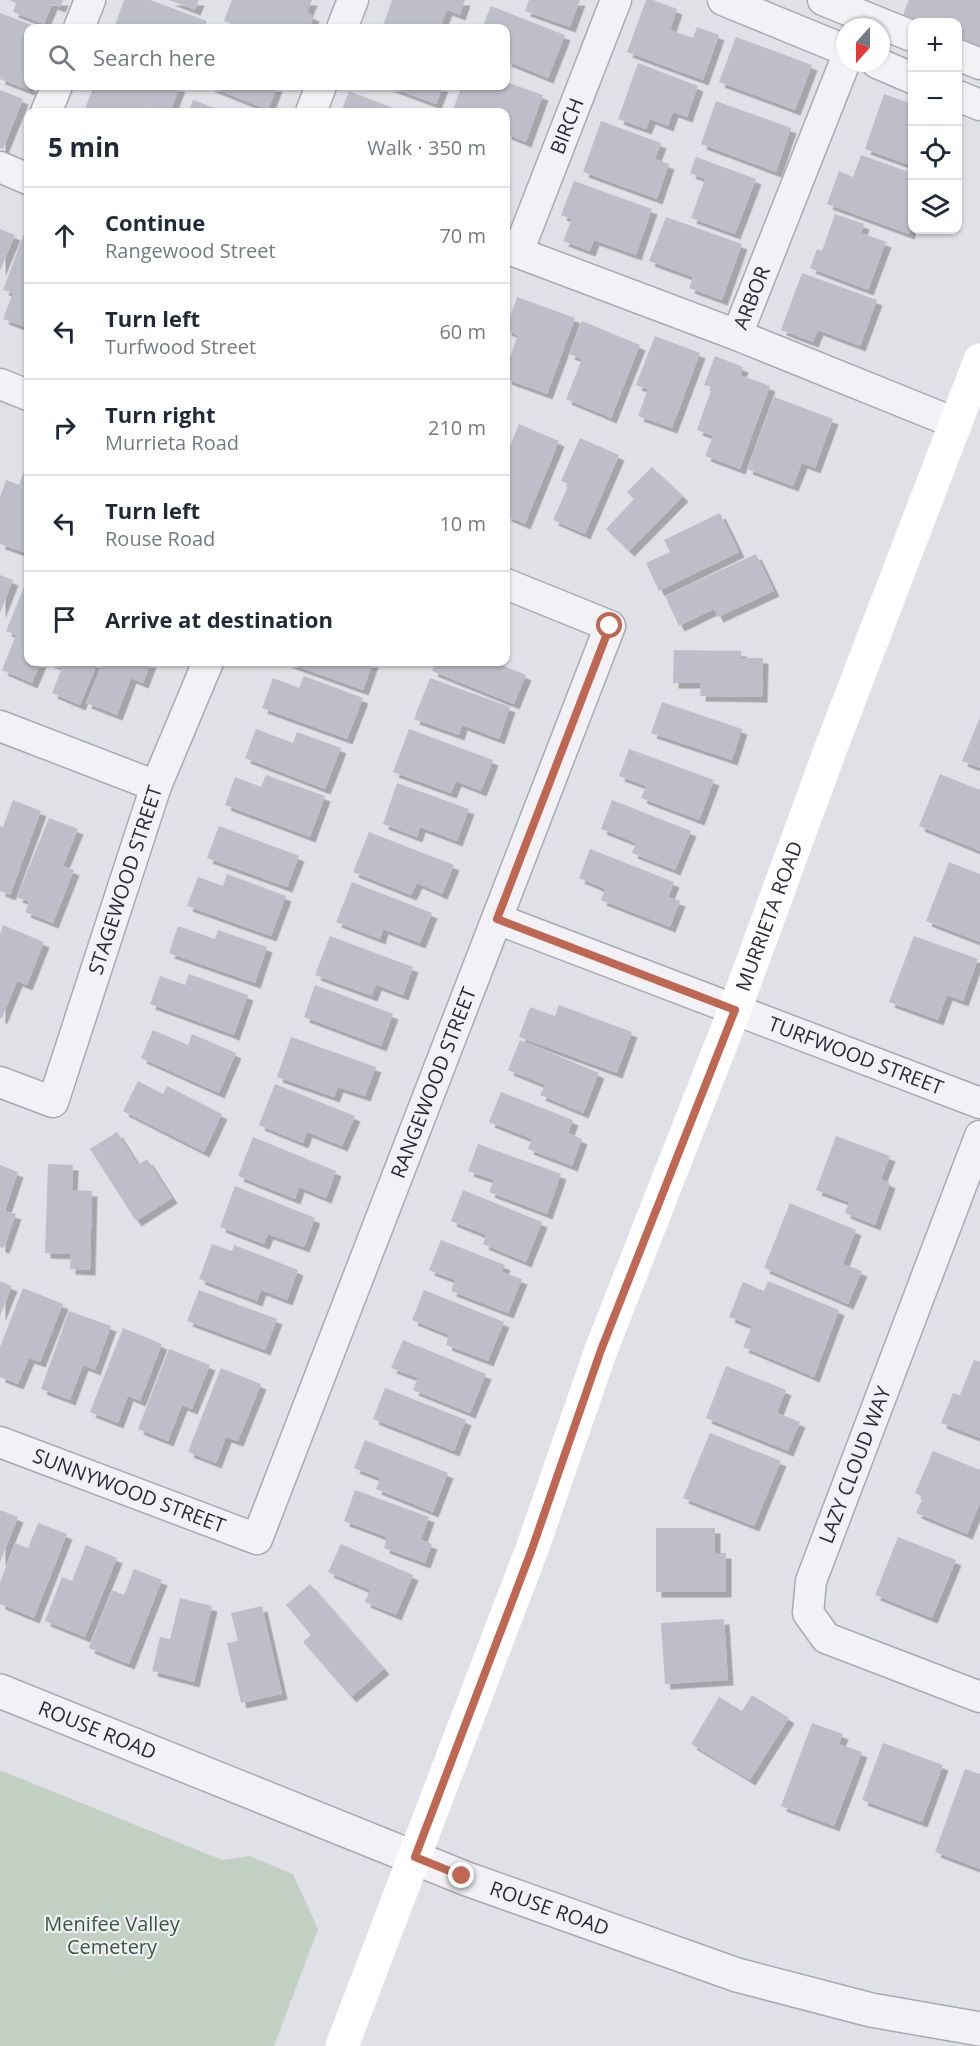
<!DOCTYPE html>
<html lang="en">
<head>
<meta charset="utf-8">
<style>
	:root { --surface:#fff; --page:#f6f6f7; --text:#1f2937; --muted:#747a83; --line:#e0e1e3 }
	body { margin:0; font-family:"Open Sans",sans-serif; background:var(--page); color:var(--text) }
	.controls { position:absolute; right:18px; top:18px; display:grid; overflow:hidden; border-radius:12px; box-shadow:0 2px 4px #0004 }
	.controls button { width:54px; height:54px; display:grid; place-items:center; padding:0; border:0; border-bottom:2px solid var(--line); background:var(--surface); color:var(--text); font:30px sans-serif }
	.compass { position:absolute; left:836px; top:18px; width:54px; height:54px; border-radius:50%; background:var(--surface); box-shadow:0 2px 4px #0004; rotate:201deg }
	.stop { position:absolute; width:18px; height:18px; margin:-14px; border:4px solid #bf6752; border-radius:50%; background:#fff }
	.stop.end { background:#bf6752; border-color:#fff; box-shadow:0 2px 6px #0008 }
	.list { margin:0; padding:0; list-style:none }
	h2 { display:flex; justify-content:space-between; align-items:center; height:78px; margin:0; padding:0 24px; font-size:26px }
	h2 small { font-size:20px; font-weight:400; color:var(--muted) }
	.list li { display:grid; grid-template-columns:39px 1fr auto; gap:18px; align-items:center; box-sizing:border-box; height:96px; padding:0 24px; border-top:2px solid var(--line) }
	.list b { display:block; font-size:22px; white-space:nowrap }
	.list p { margin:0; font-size:20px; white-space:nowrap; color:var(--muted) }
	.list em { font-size:20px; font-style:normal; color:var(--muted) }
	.icon { flex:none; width:33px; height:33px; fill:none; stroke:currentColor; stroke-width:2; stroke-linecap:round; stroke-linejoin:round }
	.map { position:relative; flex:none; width:980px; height:2046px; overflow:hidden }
	.search { position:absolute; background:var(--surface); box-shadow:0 2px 4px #0004; left:24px; top:24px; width:486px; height:66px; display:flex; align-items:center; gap:15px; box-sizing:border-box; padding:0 21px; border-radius:12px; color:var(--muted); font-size:22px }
	.panel { position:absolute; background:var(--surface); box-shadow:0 2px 4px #0004; left:24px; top:108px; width:486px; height:558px; border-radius:12px }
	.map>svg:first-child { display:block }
	.green { fill:#c2d0c3 }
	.building { fill:#bdbec9; filter:url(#shadow) }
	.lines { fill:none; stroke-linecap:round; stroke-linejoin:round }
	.minor-casing { stroke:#a9a9b4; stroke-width:33 }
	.tertiary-casing { stroke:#a9a9b4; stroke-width:36 }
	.minor { stroke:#f2f2f6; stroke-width:30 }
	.tertiary { stroke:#f2f2f6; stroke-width:33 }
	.secondary { stroke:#fff; stroke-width:33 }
	.route { stroke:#bf6752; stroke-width:8 }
	.labels { text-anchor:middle; stroke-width:4.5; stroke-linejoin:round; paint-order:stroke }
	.street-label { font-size:20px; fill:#2a2a3c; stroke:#efeff5 }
	.park-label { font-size:20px; fill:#39573e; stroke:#efeff5 }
</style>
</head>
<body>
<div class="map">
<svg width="980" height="2046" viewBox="0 0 980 2046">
	<defs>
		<filter id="shadow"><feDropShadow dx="5.5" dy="5.5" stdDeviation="0" flood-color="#0004"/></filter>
	</defs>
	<rect width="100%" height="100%" fill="#e0e0e7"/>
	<!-- green -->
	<polygon class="green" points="0,1770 222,1860 249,1856 293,1874 318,1929 274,2046 0,2046"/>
	<!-- building -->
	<g class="building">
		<polygon points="9,0 63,0 60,7 52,4 44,24 13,12 16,3"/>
		<polygon points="124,0 150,0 207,21 204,28 114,28"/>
		<polygon points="169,0 199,0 195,10"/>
		<polygon points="232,0 312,0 307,13 314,16 309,28 243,28 224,21"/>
		<polygon points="392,0 465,0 460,15 447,10 440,28 388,28 383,26"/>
		<polygon points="529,0 580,0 570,27 525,11"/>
		<polygon points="646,0 653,0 677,9 670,30 693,38 697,27 719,35 703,80 627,52"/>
		<polygon points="909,0 980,0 980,46 958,37 958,22 922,22 903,15"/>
		<polygon points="491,6 565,35 548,78 506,61 506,28 482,28"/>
		<polygon points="0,13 40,28 28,28 28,86 31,86 29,90 0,79"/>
		<polygon points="736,37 812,65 795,110 719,82"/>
		<polygon points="638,63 698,86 687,117 673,112 668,126 650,119 646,129 618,119"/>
		<polygon points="506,82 543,95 526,142 506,134 506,112 452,112 462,86 506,86"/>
		<polygon points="94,86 180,86 170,112 160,112 145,107 143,112 89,112 84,111"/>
		<polygon points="208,86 277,86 268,110"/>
		<polygon points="387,86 443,86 436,104"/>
		<polygon points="0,90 23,99 3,149 0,148"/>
		<polygon points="349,91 404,112 341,112"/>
		<polygon points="884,94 912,104 912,166 865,149"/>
		<polygon points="193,100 225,112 188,112"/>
		<polygon points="716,101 791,128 776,172 701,144"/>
		<polygon points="601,121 661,143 655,159 669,164 657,199 583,172"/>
		<polygon points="861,155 912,173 912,225 909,234 827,204 839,171 853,177"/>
		<polygon points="696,157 756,179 735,234 691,218 705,179 690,173"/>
		<polygon points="574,181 652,209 636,255 594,240 590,251 563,241 572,219 561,215"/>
		<polygon points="835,214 864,224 861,233 886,242 868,290 810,268 817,249 822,251"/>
		<polygon points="666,217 742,244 722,300 689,288 693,277 649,261"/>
		<polygon points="0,229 15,235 0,271"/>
		<polygon points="25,231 28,232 28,328 3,319 13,293 3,290"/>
		<polygon points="802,273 877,300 860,346 818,330 813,342 781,330"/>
		<polygon points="517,297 575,318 547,394 506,379 506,369 518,335 506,330 506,328"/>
		<polygon points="582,321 640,345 611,418 566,399 582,359 569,354"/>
		<polygon points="655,336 700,353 672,428 638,416 648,389 636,385"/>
		<polygon points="715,356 743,367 740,375 770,386 740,469 705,456 713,436 697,430 712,387 704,385"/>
		<polygon points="774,397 833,419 815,468 802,463 793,486 747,469"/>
		<polygon points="519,424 559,441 525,524 506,516 507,487 506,487 506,456"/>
		<polygon points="580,438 619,455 585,534 553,520 569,484 561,481"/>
		<polygon points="28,461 28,546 26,553 0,544 0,497 6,480 19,485"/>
		<polygon points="652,467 683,496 629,551 606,529 634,499 627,492"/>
		<polygon points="720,513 739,552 659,591 646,563 670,552 664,540"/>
		<polygon points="756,554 774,591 718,617 714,609 679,626 665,596"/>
		<polygon points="0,575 13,580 0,613"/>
		<polygon points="24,587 28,589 28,662 41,662 32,683 2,670 16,635 6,631"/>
		<polygon points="674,650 741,651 741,658 763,658 762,697 700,696 701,683 673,683"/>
		<polygon points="48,662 98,662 80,705 52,693 62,667"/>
		<polygon points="103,662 151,662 143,683 131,678 117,715 86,703"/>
		<polygon points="285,662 373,662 363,690"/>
		<polygon points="435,662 500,662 499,664 526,675 514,704 432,671"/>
		<polygon points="304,676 363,698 347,739 262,708 273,678 299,688"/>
		<polygon points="430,678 510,707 499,739 462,725 459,735 414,719"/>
		<polygon points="662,702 742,729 732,760 651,733"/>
		<polygon points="980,717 980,768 962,761"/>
		<polygon points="256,729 293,743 297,732 341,748 325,789 245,758"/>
		<polygon points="409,729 493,760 481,791 456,781 451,793 393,772"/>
		<polygon points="629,749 714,780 699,820 641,798 646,786 619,776"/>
		<polygon points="940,774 980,790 980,851 919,826"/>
		<polygon points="266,775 325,796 310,837 225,805 235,777 261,787"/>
		<polygon points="397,783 469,809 457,841 420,827 417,837 383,824"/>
		<polygon points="13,800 41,811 10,895 0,891 0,826 3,827"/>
		<polygon points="612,800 691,831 675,870 632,853 636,843 601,829"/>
		<polygon points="49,818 78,829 63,866 74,870 53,923 25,912 29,902 17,897"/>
		<polygon points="219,826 299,856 287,887 207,858"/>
		<polygon points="369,832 454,865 442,894 417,883 411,895 353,872"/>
		<polygon points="590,849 674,882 668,897 680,901 670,927 601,900 605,889 579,878"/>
		<polygon points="949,862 980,874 980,942 926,921"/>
		<polygon points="227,874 286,896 271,936 187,906 198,877 223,886"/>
		<polygon points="352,882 432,913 420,943 383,929 380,939 336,922"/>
		<polygon points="3,925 44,942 27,985 17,981 2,1018 0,1018 0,934"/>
		<polygon points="178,926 215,939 218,930 267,947 255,983 169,953"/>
		<polygon points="330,936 413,967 403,995 376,985 372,996 315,975"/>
		<polygon points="914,936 978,959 963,1001 947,995 938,1020 889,1002"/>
		<polygon points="189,974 248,995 234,1035 150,1004 160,976 185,985"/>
		<polygon points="315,985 393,1014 381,1046 304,1017"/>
		<polygon points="559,1005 632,1032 617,1073 519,1037 530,1007 555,1016"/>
		<polygon points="153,1030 188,1045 192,1034 236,1053 219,1093 141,1058"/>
		<polygon points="291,1037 376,1067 365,1096 338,1087 334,1097 277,1077"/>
		<polygon points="520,1040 599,1073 583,1113 540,1095 545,1085 508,1070"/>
		<polygon points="138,1081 163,1094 167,1086 222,1114 204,1152 123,1111"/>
		<polygon points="275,1084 355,1116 342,1146 307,1132 303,1143 259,1125"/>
		<polygon points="501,1092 573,1120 568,1133 582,1139 572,1166 528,1149 532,1139 489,1122"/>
		<polygon points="117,1132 138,1165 147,1159 172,1198 136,1221 90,1149"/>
		<polygon points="836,1136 890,1156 881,1179 890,1183 875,1225 845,1213 849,1202 816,1190"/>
		<polygon points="253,1137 336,1171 326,1198 299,1187 295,1199 238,1176"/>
		<polygon points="478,1144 561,1174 547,1214 489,1192 494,1180 468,1171"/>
		<polygon points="48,1164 73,1165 72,1190 92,1191 90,1270 70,1269 71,1254 45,1253"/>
		<polygon points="0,1165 18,1172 5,1211 16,1214 4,1248 0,1247"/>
		<polygon points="235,1186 315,1218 304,1247 268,1234 264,1244 220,1227"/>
		<polygon points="463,1190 542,1222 526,1262 483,1244 486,1235 451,1221"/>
		<polygon points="790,1203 856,1230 843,1264 862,1271 848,1304 764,1268"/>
		<polygon points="441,1240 505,1265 502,1272 522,1279 508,1313 451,1291 455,1280 429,1270"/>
		<polygon points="212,1244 232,1251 234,1245 298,1270 287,1300 261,1290 257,1301 199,1279"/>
		<polygon points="0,1281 12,1286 0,1316"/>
		<polygon points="768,1281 839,1310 814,1377 743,1347 752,1326 729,1317 743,1282 764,1291"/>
		<polygon points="23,1288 63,1304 40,1362 29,1358 18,1384 0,1377 0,1347"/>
		<polygon points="199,1290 277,1319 265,1350 187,1321"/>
		<polygon points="424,1290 504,1322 488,1361 446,1345 449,1335 412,1320"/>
		<polygon points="69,1311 111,1326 95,1370 83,1365 70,1400 41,1389"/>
		<polygon points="123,1328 162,1344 140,1401 128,1396 118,1423 90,1412"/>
		<polygon points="403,1340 486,1374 470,1413 413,1390 418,1378 391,1368"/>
		<polygon points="169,1349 210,1365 192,1409 182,1405 168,1441 138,1429"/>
		<polygon points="974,1360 980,1362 980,1438 941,1423 953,1393 960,1395"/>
		<polygon points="726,1366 786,1390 777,1413 800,1422 788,1451 706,1418"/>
		<polygon points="221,1368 261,1384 238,1441 226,1437 216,1463 188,1452"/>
		<polygon points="385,1388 466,1420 454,1451 373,1419"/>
		<polygon points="710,1433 781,1461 754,1526 683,1498"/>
		<polygon points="365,1440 448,1473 433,1512 376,1489 380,1478 354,1468"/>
		<polygon points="933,1451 980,1470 980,1503 967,1534 916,1513 923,1497 915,1493"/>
		<polygon points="355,1490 429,1517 421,1540 432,1544 425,1563 384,1548 387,1537 344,1521"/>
		<polygon points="0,1510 18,1517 0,1562"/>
		<polygon points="38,1523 67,1534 34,1618 0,1604 0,1583 15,1543 28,1548"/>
		<polygon points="656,1528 715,1528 715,1553 726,1553 726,1592 656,1592"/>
		<polygon points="898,1537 956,1560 932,1618 875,1595"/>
		<polygon points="341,1544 413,1575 396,1615 365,1602 370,1590 328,1572"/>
		<polygon points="86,1545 117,1558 85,1637 45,1621 62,1577 72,1581"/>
		<polygon points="134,1569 162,1580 129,1664 89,1648 112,1590 124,1595"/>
		<polygon points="310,1584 384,1669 351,1697 303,1642 311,1635 286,1605"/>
		<polygon points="180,1598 212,1606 194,1682 152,1671 160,1637 170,1639"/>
		<polygon points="262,1606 282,1694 241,1703 227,1643 238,1641 231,1613"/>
		<polygon points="724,1619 728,1680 665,1684 661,1623"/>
		<polygon points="752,1695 789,1718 750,1780 691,1744 719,1697 742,1711"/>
		<polygon points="812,1723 843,1734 839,1744 862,1752 834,1826 781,1806"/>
		<polygon points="883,1743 943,1765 922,1822 862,1800"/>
		<polygon points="965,1769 980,1774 980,1869 935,1852"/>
	</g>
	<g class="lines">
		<defs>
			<g id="minor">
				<polyline points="723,0 845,50"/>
				<polyline points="823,0 912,36"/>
				<polyline points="79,28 90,0"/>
				<polyline points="342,28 353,0"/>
				<polyline points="958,55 980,64"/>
				<polyline points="877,63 912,78"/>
				<polyline points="958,96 980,105"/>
				<polyline points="46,112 57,86"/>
				<polyline points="311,112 321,86"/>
				<polyline points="0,167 28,179"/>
				<polyline points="506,248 737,335 955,423"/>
				<path id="s1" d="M518 252 616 0"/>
				<path id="s2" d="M737 335 845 62"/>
				<polyline points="0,384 28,395"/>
				<polyline points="0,726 156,786"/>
				<path id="s3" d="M497 919 980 1103"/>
				<path id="s4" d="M0 1082 53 1102 156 786 208 662"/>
				<polyline points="980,1136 811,1581 808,1613 826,1638 980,1697"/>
				<path id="s5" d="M0 1442 257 1539 610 626 506 584"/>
			</g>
			<g id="tertiary">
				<path id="s6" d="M0 1691 467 1879 737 1975 871 2010 980 2029"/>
			</g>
		</defs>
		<!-- minor casing -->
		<use href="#minor" class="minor-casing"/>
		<!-- tertiary casing -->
		<use href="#tertiary" class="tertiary-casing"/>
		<!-- minor -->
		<use href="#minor" class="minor"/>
		<!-- tertiary -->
		<use href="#tertiary" class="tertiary"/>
		<!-- secondary -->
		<path class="secondary" id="s7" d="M342 2046 532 1549 601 1350 735 1009 832 745 980 360"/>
	</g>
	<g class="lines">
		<!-- route -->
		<polyline class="route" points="462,1876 415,1857 532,1549 601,1350 735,1010 497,919 610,626"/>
	</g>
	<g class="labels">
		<!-- street labels -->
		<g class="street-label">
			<text dy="7" stroke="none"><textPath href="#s1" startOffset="135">BIRCH</textPath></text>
			<text dy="7" stroke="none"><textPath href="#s2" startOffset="40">ARBOR</textPath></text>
			<text dy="7" stroke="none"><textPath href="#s4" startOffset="290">STAGEWOOD STREET</textPath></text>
			<text dy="7" stroke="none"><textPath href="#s7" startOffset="1208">MURRIETA ROAD</textPath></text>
			<text dy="7" stroke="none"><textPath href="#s3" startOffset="384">TURFWOOD STREET</textPath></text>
			<text dy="7" stroke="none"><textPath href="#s5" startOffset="764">RANGEWOOD STREET</textPath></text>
			<text transform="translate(855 1465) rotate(-69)" y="7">LAZY CLOUD WAY</text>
			<text dy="7" stroke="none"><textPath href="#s5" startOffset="138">SUNNYWOOD STREET</textPath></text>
			<text dy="7" stroke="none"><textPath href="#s6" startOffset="105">ROUSE ROAD</textPath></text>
			<text dy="7" stroke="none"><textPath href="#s6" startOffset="591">ROUSE ROAD</textPath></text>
		</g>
		<!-- park labels -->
		<g class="park-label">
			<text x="112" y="1931">Menifee Valley<tspan x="112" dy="23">Cemetery</tspan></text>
		</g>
	</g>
</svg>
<div class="controls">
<button>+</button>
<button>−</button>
<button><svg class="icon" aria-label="locate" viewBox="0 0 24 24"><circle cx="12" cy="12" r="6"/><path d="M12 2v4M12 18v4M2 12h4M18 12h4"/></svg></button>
<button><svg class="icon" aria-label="layers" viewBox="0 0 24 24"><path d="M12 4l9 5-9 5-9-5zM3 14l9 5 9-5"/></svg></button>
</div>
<svg class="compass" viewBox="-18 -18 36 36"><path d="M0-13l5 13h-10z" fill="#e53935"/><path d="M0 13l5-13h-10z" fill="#747a83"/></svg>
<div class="stop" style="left:610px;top:626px"></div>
<div class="stop end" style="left:462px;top:1876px"></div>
<div class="search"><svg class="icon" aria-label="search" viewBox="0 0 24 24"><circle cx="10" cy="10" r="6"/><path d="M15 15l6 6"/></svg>Search here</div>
<section class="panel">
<h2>5 min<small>Walk · 350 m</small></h2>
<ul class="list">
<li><svg class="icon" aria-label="ahead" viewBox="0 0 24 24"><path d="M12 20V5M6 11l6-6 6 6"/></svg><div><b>Continue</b><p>Rangewood Street</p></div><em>70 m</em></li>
<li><svg class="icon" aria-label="left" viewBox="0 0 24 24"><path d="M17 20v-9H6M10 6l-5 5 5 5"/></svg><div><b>Turn left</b><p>Turfwood Street</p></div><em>60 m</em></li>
<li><svg class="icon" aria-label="right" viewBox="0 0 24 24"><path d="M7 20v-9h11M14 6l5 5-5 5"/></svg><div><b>Turn right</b><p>Murrieta Road</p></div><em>210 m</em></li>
<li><svg class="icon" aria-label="left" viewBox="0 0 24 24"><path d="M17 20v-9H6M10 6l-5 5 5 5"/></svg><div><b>Turn left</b><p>Rouse Road</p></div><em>10 m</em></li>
<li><svg class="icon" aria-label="arrive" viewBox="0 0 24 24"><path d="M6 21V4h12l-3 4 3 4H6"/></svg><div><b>Arrive at destination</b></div></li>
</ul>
</section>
</div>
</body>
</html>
